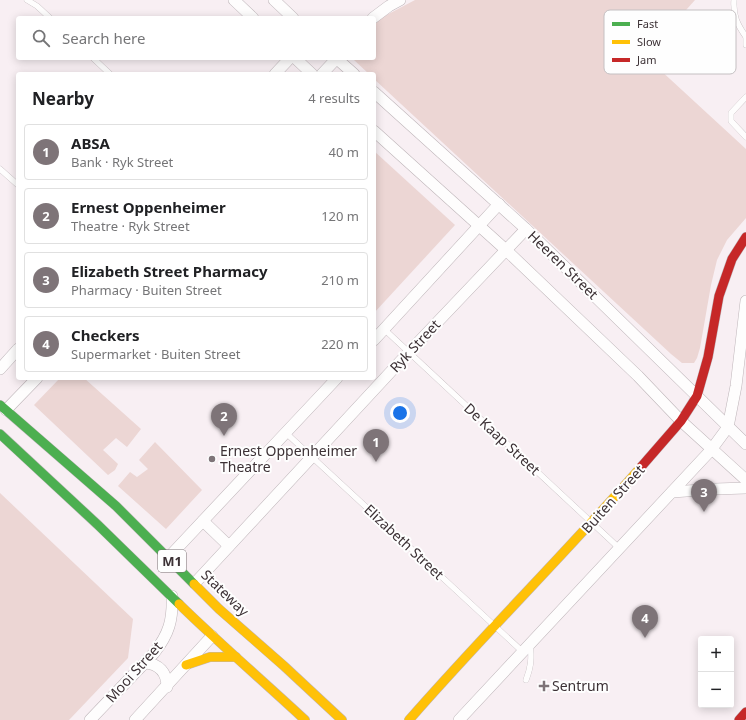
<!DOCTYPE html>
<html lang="en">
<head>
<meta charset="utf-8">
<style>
	:root { --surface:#fff; --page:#f2f2f2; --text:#202124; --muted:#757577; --line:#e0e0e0; --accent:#7e7478 }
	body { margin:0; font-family:"Noto Sans",sans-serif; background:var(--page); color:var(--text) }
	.controls { position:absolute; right:12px; bottom:12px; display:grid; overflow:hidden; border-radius:4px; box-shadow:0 2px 10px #0003 }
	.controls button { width:36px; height:36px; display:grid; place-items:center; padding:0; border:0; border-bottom:1px solid var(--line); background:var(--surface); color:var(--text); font:20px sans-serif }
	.you { position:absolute; left:400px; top:413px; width:14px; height:14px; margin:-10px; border:3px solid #fff; border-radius:50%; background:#1a73e8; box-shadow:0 0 0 6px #1a73e833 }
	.badge { display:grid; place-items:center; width:26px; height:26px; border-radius:50%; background:var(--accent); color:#fff; font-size:13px; font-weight:700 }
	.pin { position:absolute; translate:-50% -33px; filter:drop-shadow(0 1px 2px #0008) }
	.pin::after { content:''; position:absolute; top:21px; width:14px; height:12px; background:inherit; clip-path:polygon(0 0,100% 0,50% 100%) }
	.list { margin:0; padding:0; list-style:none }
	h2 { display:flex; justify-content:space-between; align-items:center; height:52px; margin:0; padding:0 16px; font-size:17px }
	h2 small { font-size:13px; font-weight:400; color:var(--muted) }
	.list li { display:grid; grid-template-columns:26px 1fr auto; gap:12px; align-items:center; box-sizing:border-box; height:56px; margin:0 8px 8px; padding:0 8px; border:1px solid var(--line); border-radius:4px }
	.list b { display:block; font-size:15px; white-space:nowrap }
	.list p { margin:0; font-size:13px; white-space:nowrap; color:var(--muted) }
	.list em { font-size:13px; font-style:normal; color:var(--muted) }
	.icon { flex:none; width:22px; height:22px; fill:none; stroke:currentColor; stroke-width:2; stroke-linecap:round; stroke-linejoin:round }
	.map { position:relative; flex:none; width:746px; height:720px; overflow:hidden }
	.search { position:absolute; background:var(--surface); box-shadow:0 2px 10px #0003; left:16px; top:16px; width:360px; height:44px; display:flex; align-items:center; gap:10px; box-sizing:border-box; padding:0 14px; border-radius:4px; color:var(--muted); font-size:15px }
	.panel { position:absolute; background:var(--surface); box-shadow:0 2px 10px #0003; left:16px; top:72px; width:360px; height:308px; border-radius:4px }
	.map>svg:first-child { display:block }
	.green { fill:#ecd6d4 }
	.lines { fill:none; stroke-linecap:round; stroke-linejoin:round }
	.lane-casing { stroke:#beb5b9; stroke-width:6 }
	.street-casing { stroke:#beb5b9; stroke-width:12 }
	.fast-casing { stroke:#beb5b9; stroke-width:10 }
	.slow-casing { stroke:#beb5b9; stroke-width:10 }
	.jam-casing { stroke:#beb5b9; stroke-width:10 }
	.lane { stroke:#fefdfd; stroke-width:5.5 }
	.street { stroke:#fefdfd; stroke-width:11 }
	.fast { stroke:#4caf50; stroke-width:9 }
	.slow { stroke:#ffc107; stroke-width:9 }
	.jam { stroke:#c62828; stroke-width:9 }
	.poi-dot { fill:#7e7478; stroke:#fefefe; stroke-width:1.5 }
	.labels { text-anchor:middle; stroke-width:4; stroke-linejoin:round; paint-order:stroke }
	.shield { fill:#fefefe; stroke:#766e71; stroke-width:1 }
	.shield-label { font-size:13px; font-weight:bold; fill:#3c3135 }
	.street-label { font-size:14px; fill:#3c3135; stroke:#fefefe }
	.poi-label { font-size:14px; fill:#3c3135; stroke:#fefefe; text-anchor:start }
	.key { fill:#fefefe; stroke:#c4c0c2; stroke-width:1 }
	.key-label { font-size:11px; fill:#3c3135 }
</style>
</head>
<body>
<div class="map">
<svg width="746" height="720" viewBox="0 0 746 720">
	<rect width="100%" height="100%" fill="#f8eff3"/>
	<!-- green -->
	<g class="green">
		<polygon points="415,0 695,0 645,56 746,149 746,218 727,240 717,260 711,285 700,348 697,358 694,363 682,363 671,354 374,79 374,74 369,74 354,60 353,58 374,58 374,24 379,19"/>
		<polygon points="374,151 455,225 374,313"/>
		<polygon points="60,378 84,378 141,429 127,447 116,438 103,450 118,464 115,470 108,475 34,405"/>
		<polygon points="155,442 202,490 166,529 118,486 130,472 137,477 148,469 139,460"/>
		<polygon points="0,493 133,619 128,658 69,720 0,720"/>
	</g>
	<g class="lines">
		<defs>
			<g id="lane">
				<polyline points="27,0 37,6 50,18"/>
				<path d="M734 0C733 16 737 24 746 37"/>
				<polyline points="746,39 746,45"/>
				<polyline points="93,58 110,74"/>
				<polyline points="746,97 731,113 731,121 746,137"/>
				<polyline points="0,169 18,185"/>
				<polyline points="384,329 619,548"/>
				<polyline points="286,433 523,652"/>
				<path d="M526 680C531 667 532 658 530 644"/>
			</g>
			<g id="street">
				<polyline points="234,0 253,18"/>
				<polyline points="274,0 293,18"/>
				<polyline points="373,18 389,6 400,0"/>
				<polyline points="295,58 312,74"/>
				<polyline points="336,58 354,74"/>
				<polyline points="275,74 290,58"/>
				<polyline points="322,74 337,58"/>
				<polyline points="374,92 526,229 746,444"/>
				<polyline points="374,131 506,250 638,376 681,421 746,480"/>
				<polyline points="374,340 499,204"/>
				<polyline points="0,369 18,349"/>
				<polyline points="6,410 37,378"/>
				<polyline points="672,492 715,489 746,488"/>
				<polyline points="203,521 229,546"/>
				<polyline points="168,558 337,378"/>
				<polyline points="195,583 409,352 526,229"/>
				<path d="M145 663C159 664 167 672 167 687"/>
				<path d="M90 720 154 653C169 634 173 620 172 596"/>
				<polyline points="135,720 212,636"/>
				<polyline points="459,720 711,450 728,427 736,386 746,301"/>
			</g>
			<g id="fast">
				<polyline points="0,405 116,506 194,584"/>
				<polyline points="0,434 98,525 179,604"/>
			</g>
			<g id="slow">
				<polyline points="194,584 219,609 284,666 342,720"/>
				<path d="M179 604C220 644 263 681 305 720"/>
				<polyline points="186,665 210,657 236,657"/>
				<path d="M409 720C484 634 566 553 641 467"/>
			</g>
			<g id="jam">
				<polyline points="641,467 681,421 697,396 708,357 719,296 732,259 746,237"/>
				<polyline points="739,720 746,712"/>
			</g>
		</defs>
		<!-- lane casing -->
		<use href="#lane" class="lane-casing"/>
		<!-- street casing -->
		<use href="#street" class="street-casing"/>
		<!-- fast casing -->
		<use href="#fast" class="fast-casing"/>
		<!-- slow casing -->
		<use href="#slow" class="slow-casing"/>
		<!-- jam casing -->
		<use href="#jam" class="jam-casing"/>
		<!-- lane -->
		<use href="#lane" class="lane"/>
		<!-- street -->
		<use href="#street" class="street"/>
		<!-- fast -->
		<use href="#fast" class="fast"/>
		<!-- slow -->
		<use href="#slow" class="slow"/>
		<!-- jam -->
		<use href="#jam" class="jam"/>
	</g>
	<!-- markers -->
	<g class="poi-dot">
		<circle cx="212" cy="459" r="4"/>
		<path d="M542 680h4v4h4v4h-4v4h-4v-4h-4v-4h4z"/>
	</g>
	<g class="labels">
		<!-- shield labels -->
		<rect class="shield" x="158" y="550" width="28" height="22" rx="3"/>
		<g class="shield-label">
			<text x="172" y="566">M1</text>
		</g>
		<!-- street labels -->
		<g class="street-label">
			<text transform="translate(563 265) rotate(44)" y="5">Heeren Street</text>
			<text transform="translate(415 346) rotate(-47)" y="5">Ryk Street</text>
			<text transform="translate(502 439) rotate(43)" y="5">De Kaap Street</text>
			<text transform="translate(613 499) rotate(-48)" y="5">Buiten Street</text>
			<text transform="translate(404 542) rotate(43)" y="5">Elizabeth Street</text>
			<text transform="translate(225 593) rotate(44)" y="5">Stateway</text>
			<text transform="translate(134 672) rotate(-48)" y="5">Mooi Street</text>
		</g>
		<!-- poi labels -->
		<g class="poi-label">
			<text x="220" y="456">Ernest Oppenheimer<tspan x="220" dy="16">Theatre</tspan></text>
			<text x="552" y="691">Sentrum</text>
		</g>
	</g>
	<!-- legend -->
	<rect x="604" y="10" width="132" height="64" rx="6" class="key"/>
	<rect x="612" y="22" width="18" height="4" fill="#4caf50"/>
	<rect x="612" y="40" width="18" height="4" fill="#ffc107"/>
	<rect x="612" y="58" width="18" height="4" fill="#c62828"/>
	<g class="key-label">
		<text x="637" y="28">Fast</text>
		<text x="637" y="46">Slow</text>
		<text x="637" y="64">Jam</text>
	</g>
</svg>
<div class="controls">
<button>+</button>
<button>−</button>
</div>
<div class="you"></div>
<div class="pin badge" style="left:376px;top:462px">1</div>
<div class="pin badge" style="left:224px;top:436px">2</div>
<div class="pin badge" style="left:704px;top:512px">3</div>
<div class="pin badge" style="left:645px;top:638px">4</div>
<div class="search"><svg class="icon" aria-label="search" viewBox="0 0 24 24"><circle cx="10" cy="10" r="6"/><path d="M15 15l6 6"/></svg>Search here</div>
<section class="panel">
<h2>Nearby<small>4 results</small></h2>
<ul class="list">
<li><span class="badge">1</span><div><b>ABSA</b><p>Bank · Ryk Street</p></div><em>40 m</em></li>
<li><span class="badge">2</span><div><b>Ernest Oppenheimer</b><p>Theatre · Ryk Street</p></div><em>120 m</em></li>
<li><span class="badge">3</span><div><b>Elizabeth Street Pharmacy</b><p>Pharmacy · Buiten Street</p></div><em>210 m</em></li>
<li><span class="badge">4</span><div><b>Checkers</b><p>Supermarket · Buiten Street</p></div><em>220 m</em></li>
</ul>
</section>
</div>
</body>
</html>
